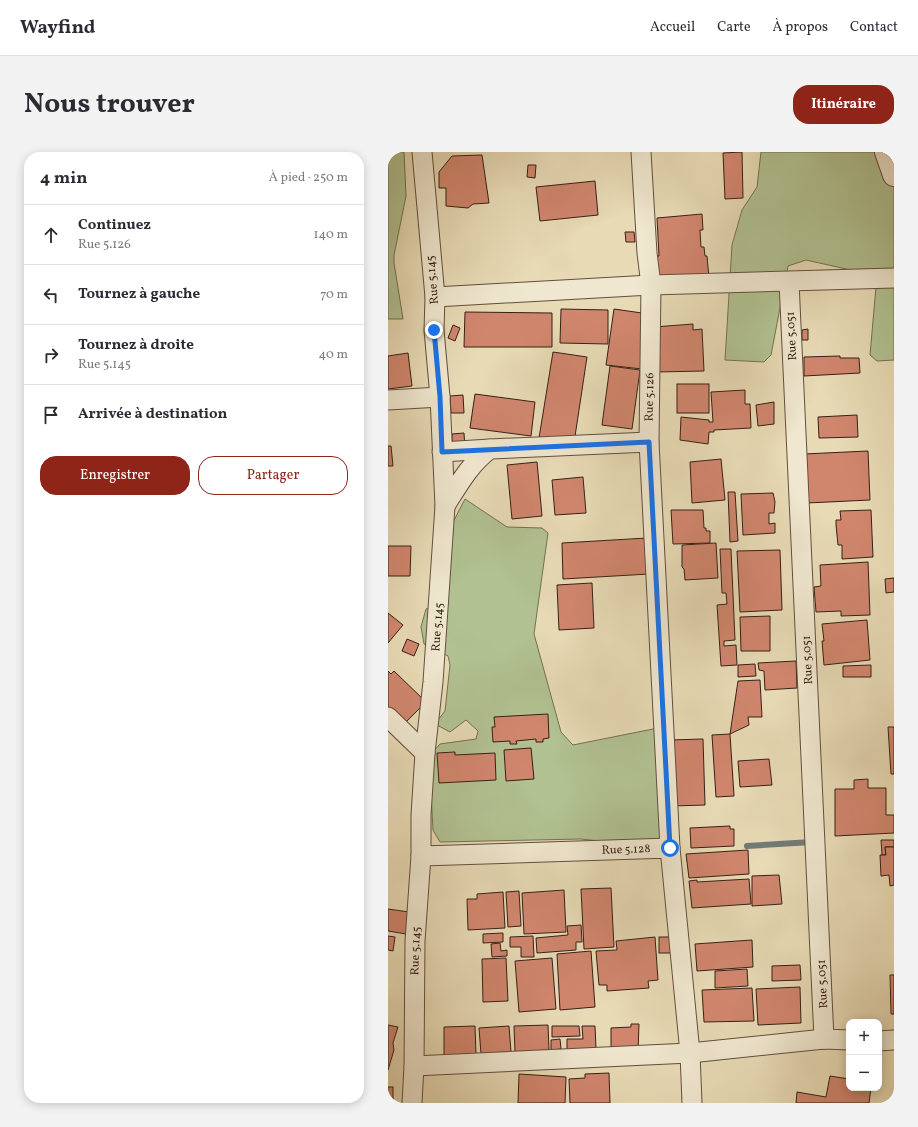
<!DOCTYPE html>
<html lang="fr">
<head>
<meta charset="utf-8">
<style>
	:root { --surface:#fff; --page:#f2f2f3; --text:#2b2b33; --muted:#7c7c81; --line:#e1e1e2; --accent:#8f2418 }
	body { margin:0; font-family:Vollkorn,serif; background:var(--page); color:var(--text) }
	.controls { position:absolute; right:12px; bottom:12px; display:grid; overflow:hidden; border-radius:8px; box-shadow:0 2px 10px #0003 }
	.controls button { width:36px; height:36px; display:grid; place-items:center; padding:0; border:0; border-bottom:1px solid var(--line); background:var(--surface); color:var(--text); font:20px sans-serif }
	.stop { position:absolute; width:12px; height:12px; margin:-9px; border:3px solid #1a73e8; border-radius:50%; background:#fff }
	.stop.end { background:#1a73e8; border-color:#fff; box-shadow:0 1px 4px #0008 }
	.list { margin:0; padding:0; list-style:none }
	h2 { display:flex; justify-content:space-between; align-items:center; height:52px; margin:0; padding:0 16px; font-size:17px }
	h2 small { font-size:13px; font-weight:400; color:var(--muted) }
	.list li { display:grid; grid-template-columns:26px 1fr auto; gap:12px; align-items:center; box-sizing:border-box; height:60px; padding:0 16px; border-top:1px solid var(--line) }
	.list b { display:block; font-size:15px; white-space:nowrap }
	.list p { margin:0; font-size:13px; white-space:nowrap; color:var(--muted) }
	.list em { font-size:13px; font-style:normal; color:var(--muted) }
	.actions { display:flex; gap:8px; padding:12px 16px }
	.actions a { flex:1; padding:9px 0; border:1px solid var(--accent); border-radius:16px; text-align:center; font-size:14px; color:var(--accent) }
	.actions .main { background:var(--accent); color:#fff }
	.icon { flex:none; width:22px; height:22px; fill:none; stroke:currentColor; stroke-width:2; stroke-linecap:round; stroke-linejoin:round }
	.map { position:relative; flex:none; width:506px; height:951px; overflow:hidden; border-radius:16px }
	header { display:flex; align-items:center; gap:24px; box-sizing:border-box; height:56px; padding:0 20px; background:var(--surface); border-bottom:1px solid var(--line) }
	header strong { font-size:19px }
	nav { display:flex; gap:22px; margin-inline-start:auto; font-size:14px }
	.intro { display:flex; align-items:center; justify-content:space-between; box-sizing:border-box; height:96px; padding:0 24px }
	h1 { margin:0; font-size:28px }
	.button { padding:10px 18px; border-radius:16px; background:var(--accent); color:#fff; font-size:14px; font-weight:700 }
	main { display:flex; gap:24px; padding:0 24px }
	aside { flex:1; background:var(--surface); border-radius:16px; box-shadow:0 2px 10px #0003 }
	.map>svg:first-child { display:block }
	.green { fill:#b1c191; stroke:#747054 }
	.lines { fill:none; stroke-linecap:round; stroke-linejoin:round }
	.stream { stroke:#717b75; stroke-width:6 }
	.building { fill:#d0866d; stroke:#371f17 }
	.minor-casing { stroke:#634e3e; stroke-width:21 }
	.tertiary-casing { stroke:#634e3e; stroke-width:24 }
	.minor { stroke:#efe7cf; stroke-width:19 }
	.tertiary { stroke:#efe7cf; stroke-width:22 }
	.route { stroke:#1a73e8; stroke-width:5 }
	.labels { text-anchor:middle; stroke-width:3.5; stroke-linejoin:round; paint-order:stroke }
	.street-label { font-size:12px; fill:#371f17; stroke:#efe7cf }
</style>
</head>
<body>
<header>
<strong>Wayfind</strong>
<nav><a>Accueil</a><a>Carte</a><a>À propos</a><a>Contact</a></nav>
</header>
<div class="intro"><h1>Nous trouver</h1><a class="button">Itinéraire</a></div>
<main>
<aside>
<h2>4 min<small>À pied · 250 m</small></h2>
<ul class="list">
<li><svg class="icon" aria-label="ahead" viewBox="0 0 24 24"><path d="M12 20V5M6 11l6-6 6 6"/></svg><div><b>Continuez</b><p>Rue 5.126</p></div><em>140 m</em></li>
<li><svg class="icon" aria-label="left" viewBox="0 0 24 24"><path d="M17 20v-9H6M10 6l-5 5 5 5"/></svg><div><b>Tournez à gauche</b></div><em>70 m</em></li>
<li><svg class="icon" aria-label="right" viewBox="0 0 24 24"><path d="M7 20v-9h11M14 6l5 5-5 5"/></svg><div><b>Tournez à droite</b><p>Rue 5.145</p></div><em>40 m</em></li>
<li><svg class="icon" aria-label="arrive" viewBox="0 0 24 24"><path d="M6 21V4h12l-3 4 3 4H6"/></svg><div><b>Arrivée à destination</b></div></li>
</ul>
<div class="actions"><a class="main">Enregistrer</a><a>Partager</a></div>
</aside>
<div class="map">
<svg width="506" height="951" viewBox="0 0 506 951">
	<rect width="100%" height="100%" fill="#e7dab5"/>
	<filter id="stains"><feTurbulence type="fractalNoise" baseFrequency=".005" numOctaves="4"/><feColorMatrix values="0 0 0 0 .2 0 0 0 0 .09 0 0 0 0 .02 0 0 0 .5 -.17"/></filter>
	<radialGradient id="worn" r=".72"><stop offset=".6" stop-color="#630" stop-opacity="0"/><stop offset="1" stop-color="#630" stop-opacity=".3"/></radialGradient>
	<!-- green -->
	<g class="green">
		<polygon points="0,0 16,0 18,44 6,103 6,111 15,167 0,167"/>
		<polygon points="373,0 495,0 506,28 506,208 489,209 482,203 488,135 467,119 418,108 400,114 383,203 376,210 337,208 344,93 354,58 369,35"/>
		<polygon points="77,347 119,375 154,376 160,381 146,482 173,580 185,593 270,576 278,668 271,690 249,693 193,687 52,690 45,678 41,604 52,592 88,587 90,579 78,568 62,580 47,572 57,559 62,513 60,504 36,492 33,475 38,457 54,450 61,378"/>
	</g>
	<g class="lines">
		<!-- stream -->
		<polyline class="stream" points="359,694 424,690"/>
	</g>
	<!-- building -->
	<g class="building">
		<polygon points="354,0 355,46 337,47 335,1"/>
		<polygon points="94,3 101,51 85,52 80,56 58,54 58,36 51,36 51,20 64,4"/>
		<polygon points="140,13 148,13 147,26 139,25"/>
		<polygon points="207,29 210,63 152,69 148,35"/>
		<polygon points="314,62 315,78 312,78 313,95 316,95 317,104 319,104 321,126 269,126 268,104 271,104 269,66"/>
		<polygon points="237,80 246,80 247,90 238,90"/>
		<polygon points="173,157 220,158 220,192 172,191"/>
		<polygon points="226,157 261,162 254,217 218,213"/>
		<polygon points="77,160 164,161 164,195 76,195"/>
		<polygon points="305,172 305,178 314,177 316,219 269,220 266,175"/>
		<polygon points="65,173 72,176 67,189 60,186"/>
		<polygon points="420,177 420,188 414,188 414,178"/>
		<polygon points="165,200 199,205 186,291 151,286"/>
		<polygon points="20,201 24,234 0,237 0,204"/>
		<polygon points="452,204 452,206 471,206 472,221 416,224 416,205"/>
		<polygon points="222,214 252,218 244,277 214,273"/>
		<rect x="289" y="232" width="32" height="29"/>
		<polygon points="357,238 357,252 362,252 363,276 326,278 326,280 321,280 320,292 292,288 293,265 321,268 321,270 325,270 323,240"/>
		<polygon points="87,242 147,250 143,284 82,276"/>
		<polygon points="75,243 76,261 63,261 62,244"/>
		<polygon points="386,250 386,272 370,274 368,253"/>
		<polygon points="469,263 470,285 431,286 430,265"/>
		<polygon points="76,281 77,297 64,297 64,282"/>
		<polygon points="0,294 3,294 5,314 0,314"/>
		<polygon points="480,299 482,348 419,351 416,302"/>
		<polygon points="333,307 337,348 304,351 302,310"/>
		<polygon points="149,310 154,364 124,367 119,313"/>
		<polygon points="195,325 198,361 167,363 164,328"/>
		<polygon points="340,340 347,340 350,389 342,390"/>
		<polygon points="385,341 387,350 386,361 381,361 381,372 387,371 387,381 355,383 353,342"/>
		<polygon points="283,358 315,358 316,376 318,376 318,379 322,379 322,391 285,392"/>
		<polygon points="483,358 485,405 454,407 454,393 450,393 448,373 448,368 453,368 452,359"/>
		<polygon points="259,386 261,422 175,427 174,391"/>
		<polygon points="328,391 330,426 297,428 296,417 294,415 294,393"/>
		<polygon points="0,394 23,394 22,424 0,424"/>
		<polygon points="332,397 343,397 347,488 336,489 336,494 348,493 349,513 333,514 329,453 339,452 338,441 334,441"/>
		<polygon points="392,398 394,458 352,460 349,399"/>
		<polygon points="480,410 482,463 453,464 453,459 428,460 426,435 433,434 432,413"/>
		<polygon points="506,426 506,440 498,441 497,427"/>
		<polygon points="204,431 206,476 171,478 169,433"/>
		<polygon points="0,461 15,473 0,491"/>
		<polygon points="382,464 382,499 353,499 352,465"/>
		<polygon points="479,468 482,508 436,513 434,489 436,489 434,472"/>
		<polygon points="19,487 31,492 26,504 14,499"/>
		<polygon points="408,509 409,536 377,538 376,519 371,518 370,511"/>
		<polygon points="367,512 368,524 350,525 350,513"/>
		<polygon points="483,513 483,525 455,525 455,514"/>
		<polygon points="0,519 3,522 6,519 38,550 16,572 0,556"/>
		<polygon points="372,528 374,565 360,565 361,573 342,582 350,529"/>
		<polygon points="160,562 161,586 155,587 155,590 148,590 148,587 128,589 129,592 122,592 122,589 105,590 104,575 107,575 106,565"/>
		<polygon points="500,575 506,575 506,622 503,622"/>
		<polygon points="342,582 346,644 328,645 324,583"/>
		<polygon points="315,587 317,653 284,654 282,588"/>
		<polygon points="143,596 146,627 118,629 116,598"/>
		<polygon points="67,600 67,603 107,601 108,628 51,631 49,601"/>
		<polygon points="381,607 384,633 352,635 350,609"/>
		<polygon points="480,627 480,636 498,636 498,663 506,663 506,681 447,684 447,637 466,637 466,628"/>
		<polygon points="342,674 342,677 346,677 346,694 303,696 302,676"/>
		<polygon points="493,688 506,688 506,695 497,695 498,703 494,703"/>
		<polygon points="497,695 506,695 506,733 502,734 501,723 493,724 492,703 498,703"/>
		<polygon points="360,698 361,722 301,726 298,702"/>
		<polygon points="391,723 394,752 364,754 364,724"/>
		<polygon points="361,727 363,752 304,756 301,729 309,728 309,730"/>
		<polygon points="223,736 226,795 196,797 193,737"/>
		<polygon points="176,738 178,780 136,782 134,741"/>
		<polygon points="131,739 133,774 120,775 118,740"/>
		<polygon points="115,740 117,776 80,778 79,747 89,747 89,742"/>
		<polygon points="0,757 28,761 24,783 0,779"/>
		<polygon points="193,773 194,790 188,790 188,798 149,801 148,786 180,783 179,774"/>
		<polygon points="115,781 115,790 95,791 95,782"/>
		<polygon points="0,784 7,785 5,799 0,798"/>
		<polygon points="145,784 146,805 133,805 133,795 122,795 122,785"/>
		<polygon points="267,785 270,828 260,829 261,836 219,839 219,833 211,833 208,799 229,798 228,789"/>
		<rect x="271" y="785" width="12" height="16"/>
		<polygon points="364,788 365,815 309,819 307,792"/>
		<polygon points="112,791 113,799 119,798 119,804 104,805 103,792"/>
		<polygon points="203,799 207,855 172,858 169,802"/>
		<polygon points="118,806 120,849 95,850 94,807"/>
		<polygon points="164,806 168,857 131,860 127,809"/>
		<polygon points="412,813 413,828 384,829 384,814"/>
		<polygon points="359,817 360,834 327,836 327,819"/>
		<polygon points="502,823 506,823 506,862 503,862"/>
		<polygon points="412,835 413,871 370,873 368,837"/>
		<polygon points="364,836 366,869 316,870 314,838"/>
		<polygon points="243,872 251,872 250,900 223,900 223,876 243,875"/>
		<polygon points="0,873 10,875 5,891 6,898 0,918"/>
		<polygon points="160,873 161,898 127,900 126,874"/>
		<polygon points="87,874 88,903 56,904 56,875"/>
		<polygon points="121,874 123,900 93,902 91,876"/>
		<polygon points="164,874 191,874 192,884 164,885"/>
		<polygon points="194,874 207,874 208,897 179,898 179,887 195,887"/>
		<polygon points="172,887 173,897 163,898 163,888"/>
		<polygon points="221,921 222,951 182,951 181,927 197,926 197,922"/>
		<polygon points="131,922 178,925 177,951 130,951"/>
		<polygon points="442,924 461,927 461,936 483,936 481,951 408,951 409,940 438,945"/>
		<rect x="0" y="935" width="5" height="13"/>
	</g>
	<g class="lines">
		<defs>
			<g id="minor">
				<polyline points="253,0 259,101 263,133 261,290 282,696"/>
				<polyline points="401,130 436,887"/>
				<polyline points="47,145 263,133 506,126"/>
				<polyline points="0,248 52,245"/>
				<polyline points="54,300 102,297"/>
				<path d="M57 354C71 332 81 313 102 297L261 290"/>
				<polyline points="0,565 37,601"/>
				<polyline points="33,704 282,696 302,901 304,951"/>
				<polyline points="491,889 506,888"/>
				<polyline points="26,914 302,901 436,887 461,888"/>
				<polyline points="24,951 26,914 27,789 33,704 33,663 37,601 45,530 57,354 52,245 46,178 47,145 34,0"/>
			</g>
			<polyline id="tertiary" points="498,0 506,23"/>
		</defs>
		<!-- minor casing -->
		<use href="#minor" class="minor-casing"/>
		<!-- tertiary casing -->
		<use href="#tertiary" class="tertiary-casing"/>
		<!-- minor -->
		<use href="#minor" class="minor"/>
		<!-- tertiary -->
		<use href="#tertiary" class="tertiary"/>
	</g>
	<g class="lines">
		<!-- route -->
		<polyline class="route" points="46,178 52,245 54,300 261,290 282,696"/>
	</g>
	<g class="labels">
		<!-- street labels -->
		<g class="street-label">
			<text transform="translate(44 128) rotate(-95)" y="4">Rue 5.145</text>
			<text transform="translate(403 184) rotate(-93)" y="4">Rue 5.051</text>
			<text transform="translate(261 245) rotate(-89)" y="4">Rue 5.126</text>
			<text transform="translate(49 475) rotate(-86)" y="4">Rue 5.145</text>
			<text transform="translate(419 508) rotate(-93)" y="4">Rue 5.051</text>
			<text transform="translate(238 697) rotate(-2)" y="4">Rue 5.128</text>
			<text transform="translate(27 799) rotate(-88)" y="4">Rue 5.145</text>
			<text transform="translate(434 832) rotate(-93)" y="4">Rue 5.051</text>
		</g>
	</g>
	<rect width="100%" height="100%" filter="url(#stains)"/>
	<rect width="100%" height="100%" fill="url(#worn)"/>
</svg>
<div class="controls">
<button>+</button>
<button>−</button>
</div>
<div class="stop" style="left:282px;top:696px"></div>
<div class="stop end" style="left:46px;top:178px"></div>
</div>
</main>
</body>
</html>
